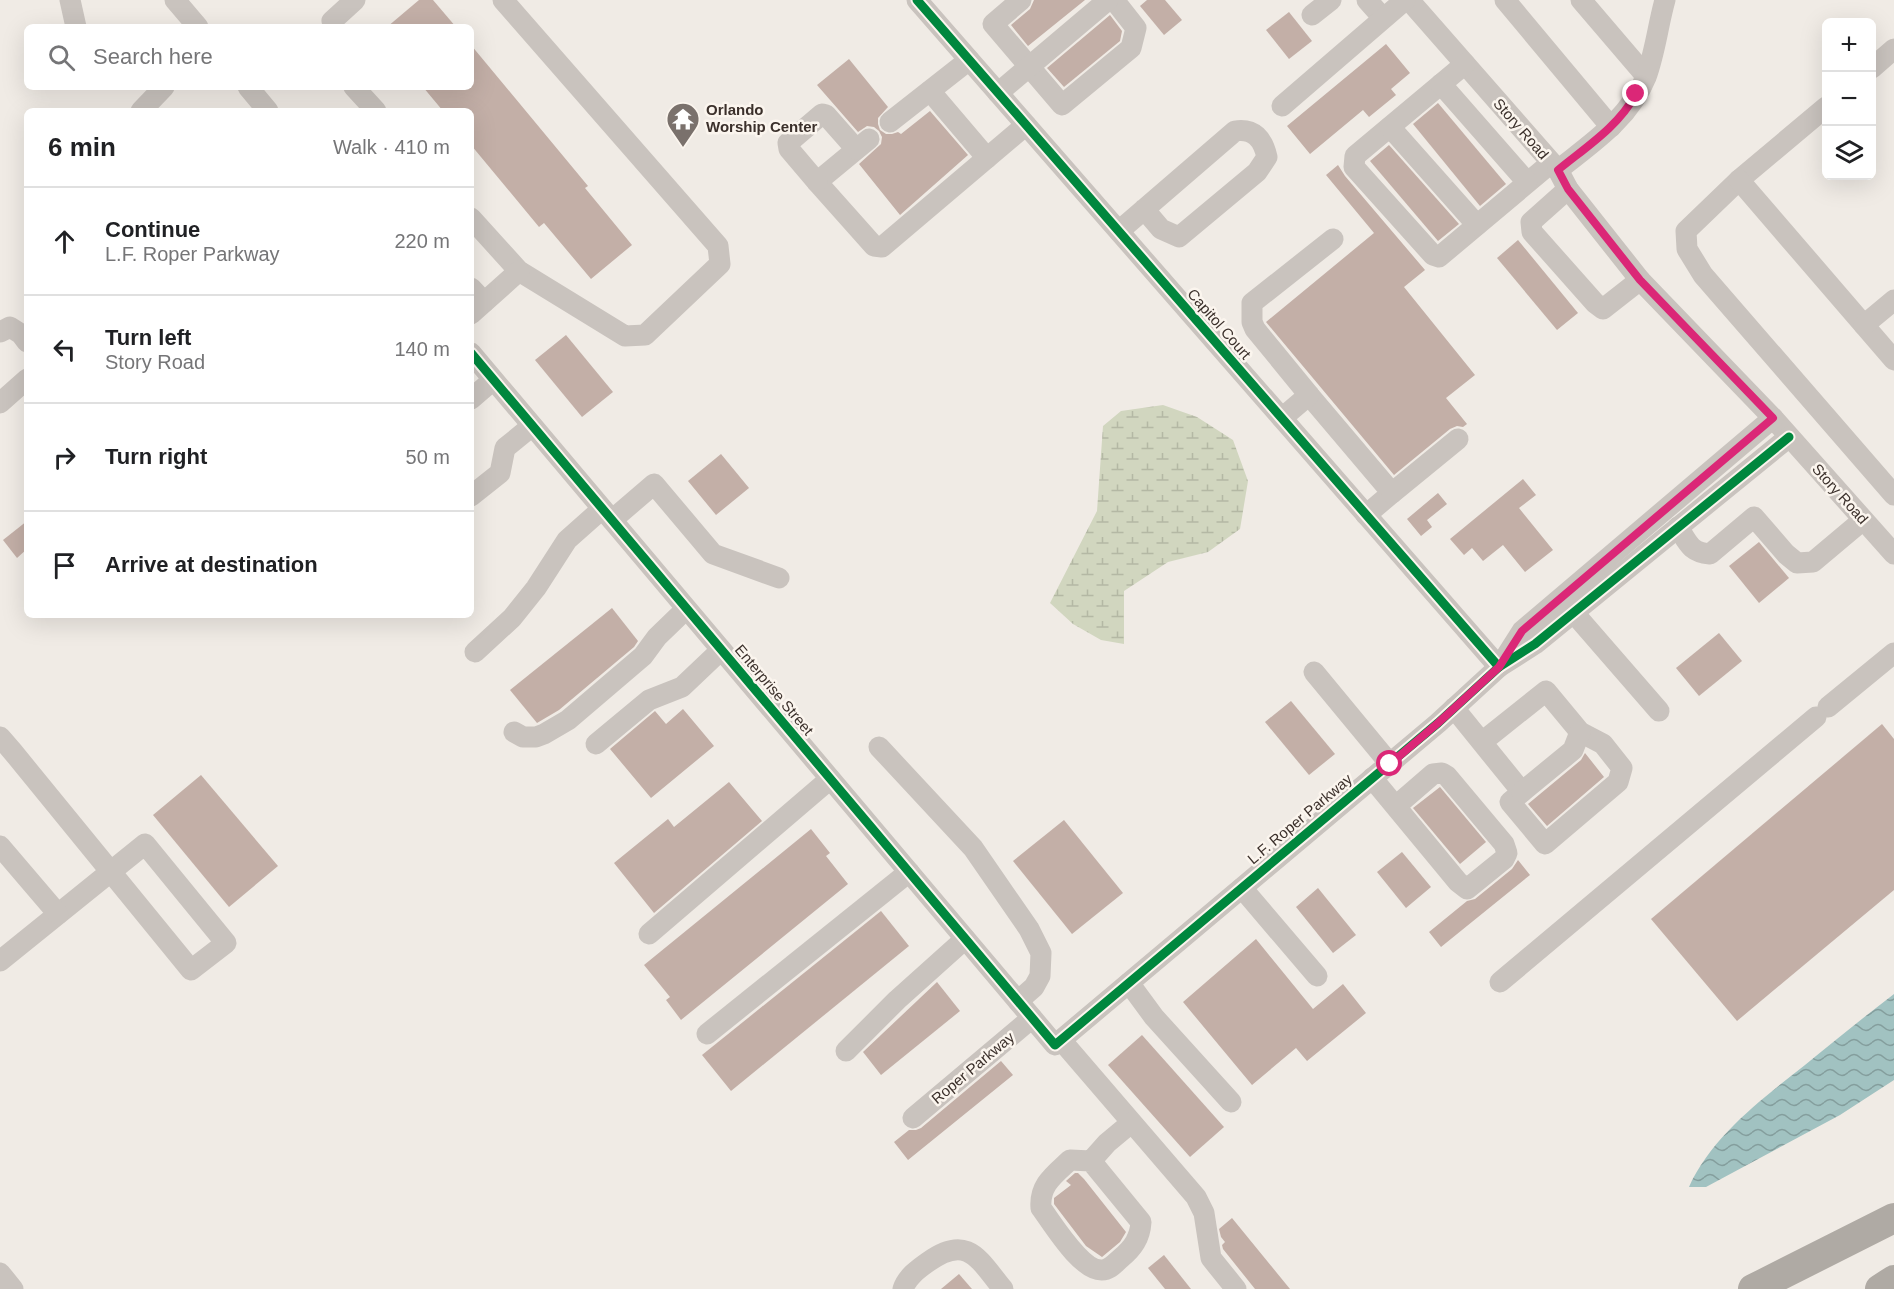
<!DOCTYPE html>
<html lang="en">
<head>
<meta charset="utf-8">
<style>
	:root { --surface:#fff; --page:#f2f2f2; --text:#202124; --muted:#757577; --line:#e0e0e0 }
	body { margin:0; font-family:Helvetica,sans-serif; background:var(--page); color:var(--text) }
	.controls { position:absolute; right:18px; top:18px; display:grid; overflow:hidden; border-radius:9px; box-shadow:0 6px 24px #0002 }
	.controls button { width:54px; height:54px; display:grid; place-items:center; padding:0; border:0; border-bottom:2px solid var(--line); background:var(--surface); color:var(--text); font:30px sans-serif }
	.stop { position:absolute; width:18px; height:18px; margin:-14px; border:4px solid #db2777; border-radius:50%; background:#fff }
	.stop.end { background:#db2777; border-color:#fff; box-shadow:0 2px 6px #0008 }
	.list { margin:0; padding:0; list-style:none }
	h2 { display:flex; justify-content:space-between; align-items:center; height:78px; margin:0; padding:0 24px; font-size:26px }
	h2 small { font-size:20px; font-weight:400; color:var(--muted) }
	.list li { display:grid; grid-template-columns:39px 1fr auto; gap:18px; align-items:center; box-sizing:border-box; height:108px; padding:0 24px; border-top:2px solid var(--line) }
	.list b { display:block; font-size:22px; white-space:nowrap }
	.list p { margin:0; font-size:20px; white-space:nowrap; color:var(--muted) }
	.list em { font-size:20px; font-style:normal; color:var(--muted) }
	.icon { flex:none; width:33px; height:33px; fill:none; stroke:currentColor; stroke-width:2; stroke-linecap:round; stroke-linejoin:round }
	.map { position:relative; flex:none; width:1894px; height:1289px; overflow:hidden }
	.search { position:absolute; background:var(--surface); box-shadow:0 6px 24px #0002; left:24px; top:24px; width:450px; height:66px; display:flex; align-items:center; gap:15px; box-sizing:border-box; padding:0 21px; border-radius:9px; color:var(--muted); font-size:22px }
	.panel { position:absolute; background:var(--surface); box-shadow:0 6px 24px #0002; left:24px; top:108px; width:450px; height:510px; border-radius:9px }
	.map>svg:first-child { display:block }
	.wetland { fill:url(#wetland-marsh) }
	.water { fill:url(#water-waves) }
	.building { fill:#c3afa7 }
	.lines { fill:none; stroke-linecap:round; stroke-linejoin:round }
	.minor { stroke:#c9c3be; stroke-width:21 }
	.highway { stroke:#afaaa4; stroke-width:30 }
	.cycleway-casing { stroke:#fbf5ee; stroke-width:13 }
	.cycleway { stroke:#00873e; stroke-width:9 }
	.route { stroke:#db2777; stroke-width:8 }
	.labels { text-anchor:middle; stroke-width:5; stroke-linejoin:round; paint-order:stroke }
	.poi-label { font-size:15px; font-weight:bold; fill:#3b302b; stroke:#fbf5ee; text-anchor:start }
	.street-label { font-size:15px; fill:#3b302b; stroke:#fbf5ee }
</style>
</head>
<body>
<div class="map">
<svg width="1894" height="1289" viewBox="0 0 1894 1289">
	<defs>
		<pattern id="wetland-marsh" width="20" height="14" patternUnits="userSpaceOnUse" patternTransform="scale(1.5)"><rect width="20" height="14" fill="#d1d6bf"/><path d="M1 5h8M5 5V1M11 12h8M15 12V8" fill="none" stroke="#b4b8a4"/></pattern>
		<pattern id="water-waves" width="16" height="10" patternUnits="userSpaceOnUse" patternTransform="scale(1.5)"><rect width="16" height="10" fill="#a1c2c1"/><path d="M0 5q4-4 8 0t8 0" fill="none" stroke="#849e9d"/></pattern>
	</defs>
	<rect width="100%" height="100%" fill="#f0ebe5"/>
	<!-- wetland -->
	<polygon class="wetland" points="1163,405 1197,417 1233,440 1248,481 1240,529 1208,552 1168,562 1124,591 1124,644 1101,640 1073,624 1050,603 1097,511 1103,426 1121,411"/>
	<!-- water -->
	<path class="water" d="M1894 994V1080L1840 1115 1706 1187H1689C1712 1136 1762 1099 1805 1065 1834 1041 1864 1017 1894 994Z"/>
	<!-- building -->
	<g class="building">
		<polygon points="419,0 433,0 456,27 387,27"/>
		<polygon points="1034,0 1085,0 1028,46 1011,25 1030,9"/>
		<polygon points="1147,0 1165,0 1182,20 1164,35 1140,6"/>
		<polygon points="1289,12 1312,41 1289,59 1266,30"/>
		<polygon points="1110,15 1122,31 1120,41 1064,87 1047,68"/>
		<polygon points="1386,44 1410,73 1391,89 1396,95 1369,117 1363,110 1310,154 1287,126"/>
		<polygon points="471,45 588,186 585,188 632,245 591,279 544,223 539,227 471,145 471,111 443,111 423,87 471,87"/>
		<polygon points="849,59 888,107 878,118 878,124 880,130 886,134 892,134 898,132 901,134 930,111 968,155 900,215 859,164 881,144 882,137 879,131 874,127 867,126 858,132 817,85"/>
		<polygon points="1438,103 1506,184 1480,206 1413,124"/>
		<polygon points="1389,145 1459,224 1438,241 1370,161"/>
		<polygon points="1338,165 1345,176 1425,270 1404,287 1475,375 1446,398 1467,424 1463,427 1457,426 1450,429 1394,475 1266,322 1374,233 1326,175"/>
		<polygon points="1518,240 1578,313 1557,330 1497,258"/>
		<polygon points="566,335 613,392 582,417 535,360"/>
		<polygon points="721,454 749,488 716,515 688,481"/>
		<polygon points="1523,479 1536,495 1519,508 1553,550 1525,572 1503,545 1483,561 1472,548 1464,555 1450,539"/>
		<polygon points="1438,493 1447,504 1427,520 1432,527 1421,536 1407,519"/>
		<polygon points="27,521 27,549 17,558 3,540"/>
		<polygon points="1759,542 1789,578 1759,603 1729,566"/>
		<polygon points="612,608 638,641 634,647 559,710 537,723 510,690"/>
		<polygon points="1719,633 1742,661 1699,696 1676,668"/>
		<polygon points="1291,701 1335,754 1309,775 1265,722"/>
		<polygon points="683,709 714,746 651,798 610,749 655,711 666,724"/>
		<polygon points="1882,724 1894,739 1894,890 1737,1021 1651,919"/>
		<polygon points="1585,753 1604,777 1547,826 1528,804 1581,760"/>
		<polygon points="201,775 278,866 229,907 153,815"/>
		<polygon points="729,782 762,821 654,913 614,863 668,819 674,827"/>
		<polygon points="1440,787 1486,842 1460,864 1413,808"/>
		<polygon points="1064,820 1123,893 1072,934 1013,861"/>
		<polygon points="811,829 830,853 826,856 848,884 681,1020 666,1000 670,997 644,965"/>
		<polygon points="1402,852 1431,887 1406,908 1377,872"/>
		<polygon points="1518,860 1530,875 1441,947 1429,932 1467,901 1475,899 1512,869"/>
		<polygon points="1318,888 1356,935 1333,953 1296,907"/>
		<polygon points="881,911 909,946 731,1091 702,1055"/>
		<polygon points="1256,939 1313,1009 1343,984 1366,1013 1307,1061 1296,1048 1252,1085 1183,1002"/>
		<polygon points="937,982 960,1011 881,1075 863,1052"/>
		<polygon points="1142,1035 1224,1127 1190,1157 1108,1065"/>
		<polygon points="1001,1061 1013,1075 908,1160 894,1142 909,1130 916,1130 921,1128"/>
		<polygon points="1075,1173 1078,1173 1084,1179 1126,1232 1120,1242 1102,1257 1086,1246 1054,1204 1054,1198 1071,1185 1066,1181"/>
		<polygon points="1232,1218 1290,1289 1255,1289 1223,1249 1222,1245 1225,1242 1221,1237 1219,1229"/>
		<polygon points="1164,1255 1191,1289 1165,1289 1148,1268"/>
		<polygon points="959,1274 972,1289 941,1289"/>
	</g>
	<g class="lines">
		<!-- minor -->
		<g class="minor">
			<polyline points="70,0 76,27"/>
			<polyline points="175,0 198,27"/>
			<polyline points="917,0 1499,667"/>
			<polyline points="1021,0 993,24 1062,105 1131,48 1136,28 1114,0"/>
			<polyline points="1367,0 1383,18"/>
			<polyline points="1409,0 1558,170 1568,189 1640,280 1773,418 1894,554"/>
			<polyline points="1505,0 1611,127"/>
			<polyline points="1581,0 1646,76"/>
			<polyline points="1312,15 1331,0"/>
			<polyline points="334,27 332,21 355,0"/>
			<polyline points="1465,64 1355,156 1354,167 1433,255 1439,257 1551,163"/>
			<polyline points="1872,68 1894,49"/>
			<polyline points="1441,84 1527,182"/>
			<polyline points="248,87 268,111"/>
			<polyline points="354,87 376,111"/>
			<polyline points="930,91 987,158"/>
			<polyline points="998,93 1108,0"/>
			<polyline points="1282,106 1405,0"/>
			<polyline points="1826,107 1739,180 1686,231 1687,249 1703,275 1894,495"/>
			<polyline points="141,111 164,87"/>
			<polyline points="890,122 969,60"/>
			<polyline points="1390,127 1477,225"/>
			<polyline points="869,139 817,182 874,246 882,247 1026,125"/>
			<path d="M1558 170C1592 143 1629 119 1646 77 1655 53 1658 25 1665 0"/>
			<polyline points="1739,180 1894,360"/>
			<polyline points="817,182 789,149 788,143 822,114 826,115 856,149"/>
			<polyline points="1568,189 1531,222 1532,232 1595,303 1603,309 1640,280"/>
			<polyline points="471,218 519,271 625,336 645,335 720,264 718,246 503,0"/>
			<path d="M1119 231 1235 131C1254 128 1263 139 1267 157L1257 172 1179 237 1161 229 1144 209"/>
			<polyline points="471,288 484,302"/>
			<polyline points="471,314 519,271"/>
			<polyline points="1864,325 1894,300"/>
			<polyline points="0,332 10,327 21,334 27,342"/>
			<polyline points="471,353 1055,1045 1438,723 1499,667 1535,644 1789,437"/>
			<polyline points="1309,395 1392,493 1366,515"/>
			<polyline points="471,399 493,380"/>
			<polyline points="0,403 27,379"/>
			<polyline points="1282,418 1309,395 1255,329 1252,322 1252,303 1333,239"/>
			<polyline points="1392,493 1458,439"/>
			<polyline points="471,496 500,473 505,448 532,426"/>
			<polyline points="612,520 654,484 713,554 779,578"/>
			<path d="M1678 527C1688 543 1690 552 1710 554L1754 517 1786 554 1797 563 1813 562 1863 520"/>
			<polyline points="1573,612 1659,711"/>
			<polyline points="475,652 512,618 536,588 567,540 602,509"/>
			<polyline points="1503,661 1522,631 1773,418"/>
			<polyline points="1314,672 1390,764"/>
			<polyline points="1828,707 1894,653"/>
			<polyline points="1454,708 1522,792 1510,802 1545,844 1618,782 1622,768 1603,744 1580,732 1546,691 1482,742"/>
			<polyline points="514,732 523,737 536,737 544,734 568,720 643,656 657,637 686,609"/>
			<polyline points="0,737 13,752 191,970 226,943 145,844 0,961"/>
			<polyline points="596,744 649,700 682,687 721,650"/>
			<polyline points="879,747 973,848 1029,929 1041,953 1040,976 1034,987 1018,1001"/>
			<polyline points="1372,778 1458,882 1467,889 1504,859 1507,853 1504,844 1447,776 1442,773 1433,774 1396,806"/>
			<polyline points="1522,792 1573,750 1580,732"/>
			<polyline points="0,846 58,914"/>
			<polyline points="1242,888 1317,976"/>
			<polyline points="649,934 830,779"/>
			<polyline points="1500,982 1816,717"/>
			<polyline points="1129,983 1154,1017 1231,1102"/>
			<polyline points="707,1034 909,872"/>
			<polyline points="1061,1040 1196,1197 1204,1213 1211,1258 1236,1289"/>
			<polyline points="846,1051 897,1000 965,939"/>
			<polyline points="913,1118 1032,1018"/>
			<path d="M1091 1161 1070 1160C1054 1175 1039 1185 1041 1208 1053 1224 1081 1271 1102 1270 1110 1270 1115 1263 1121 1258 1133 1248 1140 1238 1141 1222L1091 1161 1107 1143 1131 1123"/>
			<polyline points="0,1273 13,1289"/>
			<path d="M903 1289C907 1277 918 1269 928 1262 968 1233 979 1260 1003 1289"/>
		</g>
		<!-- highway -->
		<g class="highway">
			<polyline points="1753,1289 1894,1218"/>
			<polyline points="1880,1289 1894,1280"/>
		</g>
		<defs>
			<g id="cycleway">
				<polyline points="917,0 1499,667"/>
				<polyline points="471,353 1055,1045 1438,723 1499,667 1535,644 1789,437"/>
			</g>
		</defs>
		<!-- cycleway casing -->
		<use href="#cycleway" class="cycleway-casing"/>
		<!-- cycleway -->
		<use href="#cycleway" class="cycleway"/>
	</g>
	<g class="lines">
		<!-- route -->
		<path class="route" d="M1390 764 1438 723 1499 667 1522 631 1773 418 1640 280 1568 189 1558 170C1586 147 1618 127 1636 94"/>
	</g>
	<!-- icons -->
	<defs>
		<symbol id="temple-pin" viewBox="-11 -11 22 30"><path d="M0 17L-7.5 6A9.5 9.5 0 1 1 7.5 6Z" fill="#7a716c" stroke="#fbf5ee"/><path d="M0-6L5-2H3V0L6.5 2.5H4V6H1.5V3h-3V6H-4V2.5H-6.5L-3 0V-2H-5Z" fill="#fff"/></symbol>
	</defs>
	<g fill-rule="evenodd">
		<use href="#temple-pin" x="664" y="100" width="38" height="52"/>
	</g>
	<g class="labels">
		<!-- poi labels -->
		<g class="poi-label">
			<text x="706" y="115">Orlando<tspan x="706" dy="17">Worship Center</tspan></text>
		</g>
		<!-- street labels -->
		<g class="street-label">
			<text transform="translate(1521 129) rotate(49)" y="5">Story Road</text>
			<text transform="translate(1219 324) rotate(49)" y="5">Capitol Court</text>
			<text transform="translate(1840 494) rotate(48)" y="5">Story Road</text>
			<text transform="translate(774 690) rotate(50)" y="5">Enterprise Street</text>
			<text transform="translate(1300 819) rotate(-40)" y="5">L.F. Roper Parkway</text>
			<text transform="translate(973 1068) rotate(-40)" y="5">Roper Parkway</text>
		</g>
	</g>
</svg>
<div class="controls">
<button>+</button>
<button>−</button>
<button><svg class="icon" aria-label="layers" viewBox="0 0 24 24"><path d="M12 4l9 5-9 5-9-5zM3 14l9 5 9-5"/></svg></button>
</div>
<div class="stop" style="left:1390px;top:764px"></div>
<div class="stop end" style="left:1636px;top:94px"></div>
<div class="search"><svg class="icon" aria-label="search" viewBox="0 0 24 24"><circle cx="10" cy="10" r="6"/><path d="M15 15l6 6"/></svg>Search here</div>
<section class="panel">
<h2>6 min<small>Walk · 410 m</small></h2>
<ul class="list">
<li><svg class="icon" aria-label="ahead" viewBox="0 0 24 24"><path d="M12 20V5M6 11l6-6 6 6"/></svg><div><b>Continue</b><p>L.F. Roper Parkway</p></div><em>220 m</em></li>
<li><svg class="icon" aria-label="left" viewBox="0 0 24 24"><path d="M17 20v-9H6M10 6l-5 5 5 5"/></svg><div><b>Turn left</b><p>Story Road</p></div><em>140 m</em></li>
<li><svg class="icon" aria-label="right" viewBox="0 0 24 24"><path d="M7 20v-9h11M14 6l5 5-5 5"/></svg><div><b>Turn right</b></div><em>50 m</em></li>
<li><svg class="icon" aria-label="arrive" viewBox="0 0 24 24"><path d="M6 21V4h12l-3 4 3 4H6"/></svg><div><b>Arrive at destination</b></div></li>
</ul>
</section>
</div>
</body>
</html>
